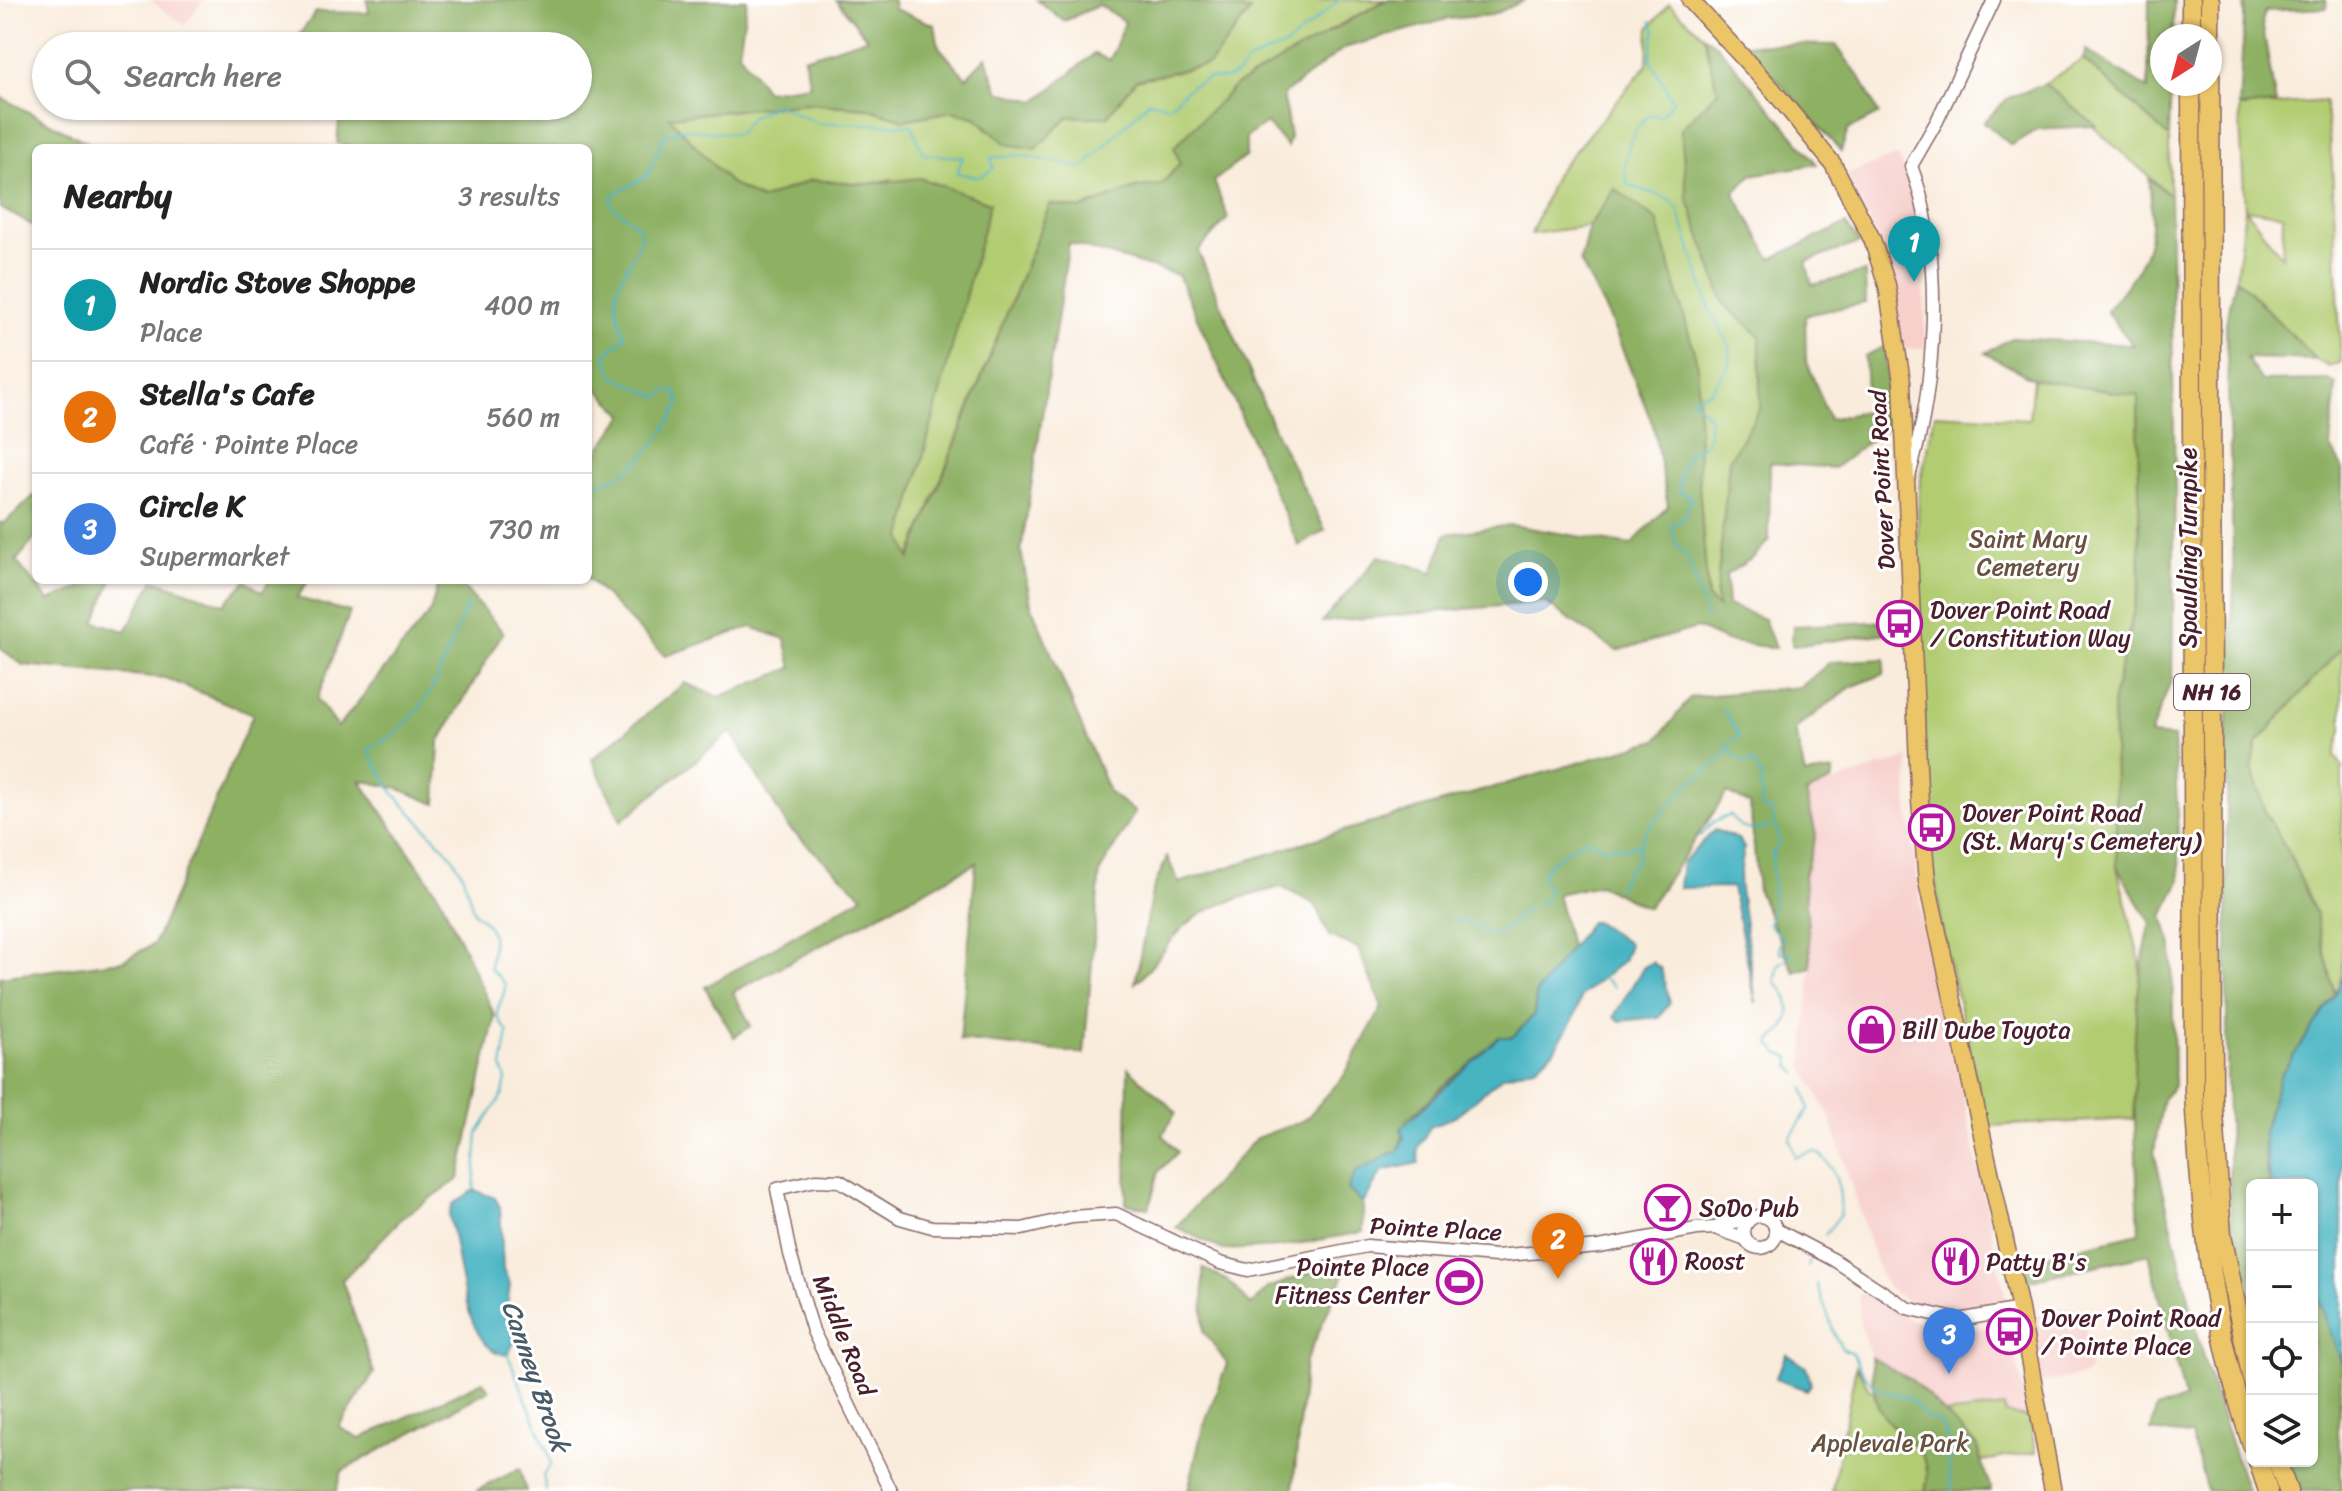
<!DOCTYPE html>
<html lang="en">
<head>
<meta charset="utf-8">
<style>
	:root { --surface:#fff; --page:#f2f2f2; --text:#222; --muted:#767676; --line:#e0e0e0; --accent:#b5179e }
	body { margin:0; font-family:Sriracha,sans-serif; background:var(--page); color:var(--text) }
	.controls { position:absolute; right:24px; bottom:24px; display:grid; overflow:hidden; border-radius:12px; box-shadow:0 2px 6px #0004 }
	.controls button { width:72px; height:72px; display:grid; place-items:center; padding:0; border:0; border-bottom:2px solid var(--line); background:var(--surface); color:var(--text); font:40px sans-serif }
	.compass { position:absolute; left:2150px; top:24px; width:72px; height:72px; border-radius:50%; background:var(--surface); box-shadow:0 2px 6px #0004; rotate:216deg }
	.you { position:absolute; left:1528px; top:582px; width:28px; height:28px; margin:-20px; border:6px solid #fff; border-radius:50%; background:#1a73e8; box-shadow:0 0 0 12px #1a73e833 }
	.badge { display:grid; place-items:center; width:52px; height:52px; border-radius:50%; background:var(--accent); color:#fff; font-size:26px; font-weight:700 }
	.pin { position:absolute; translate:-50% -66px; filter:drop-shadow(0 2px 4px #0008) }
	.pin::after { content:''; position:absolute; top:42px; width:28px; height:24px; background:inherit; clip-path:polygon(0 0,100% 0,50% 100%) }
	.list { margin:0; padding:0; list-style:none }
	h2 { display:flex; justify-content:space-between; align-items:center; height:104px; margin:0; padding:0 32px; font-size:34px }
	h2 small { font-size:26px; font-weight:400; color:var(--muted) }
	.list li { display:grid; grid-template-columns:52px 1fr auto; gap:24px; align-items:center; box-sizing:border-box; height:112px; padding:0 32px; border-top:2px solid var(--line) }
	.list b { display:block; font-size:30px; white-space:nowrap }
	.list p { margin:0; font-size:26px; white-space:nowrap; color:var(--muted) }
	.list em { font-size:26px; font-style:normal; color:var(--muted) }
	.icon { flex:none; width:44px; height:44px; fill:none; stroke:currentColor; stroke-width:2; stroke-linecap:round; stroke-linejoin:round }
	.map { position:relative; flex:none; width:2342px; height:1491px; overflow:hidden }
	.search { position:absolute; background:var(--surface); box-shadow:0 2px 6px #0004; left:32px; top:32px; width:560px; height:88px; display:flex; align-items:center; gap:20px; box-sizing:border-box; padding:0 28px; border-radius:44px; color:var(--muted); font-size:30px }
	.panel { position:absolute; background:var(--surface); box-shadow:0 2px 6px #0004; left:32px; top:144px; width:560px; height:440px; border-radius:12px }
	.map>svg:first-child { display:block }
	.built { fill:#f7d0cc }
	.green { fill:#b2cc72; stroke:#7e764e; stroke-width:2; fill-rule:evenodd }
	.forest { fill:#8db064; stroke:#6c6848; stroke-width:2 }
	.water { fill:#47b4c2; stroke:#486a76; stroke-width:2 }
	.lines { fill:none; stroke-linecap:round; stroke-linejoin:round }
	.stream { stroke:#47b4c2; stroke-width:2 }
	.minor-casing { stroke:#876769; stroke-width:15 }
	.major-casing { stroke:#876769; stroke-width:19 }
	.highway-casing { stroke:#876769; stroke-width:21 }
	.minor { stroke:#fff; stroke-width:12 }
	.major { stroke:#edc569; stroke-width:16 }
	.highway { stroke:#edc569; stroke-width:18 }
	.labels { text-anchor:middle; stroke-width:6; stroke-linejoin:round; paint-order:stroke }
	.shield { fill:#fff; stroke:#80626b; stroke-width:2 }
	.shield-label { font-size:22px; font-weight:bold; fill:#4a1f2b }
	.street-label { font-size:24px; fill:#4a1f2b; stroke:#fff }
	.park-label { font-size:24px; fill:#695340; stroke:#fff }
	.poi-label { font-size:24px; fill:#4a1f2b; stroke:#fff; text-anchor:start }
	.water-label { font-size:26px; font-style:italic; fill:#495b67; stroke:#fff }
</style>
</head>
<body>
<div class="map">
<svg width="2342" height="1491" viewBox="0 0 2342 1491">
	<rect width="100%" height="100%" fill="#fff"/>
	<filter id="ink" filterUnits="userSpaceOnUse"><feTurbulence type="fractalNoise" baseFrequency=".0125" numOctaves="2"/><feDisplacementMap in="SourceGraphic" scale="16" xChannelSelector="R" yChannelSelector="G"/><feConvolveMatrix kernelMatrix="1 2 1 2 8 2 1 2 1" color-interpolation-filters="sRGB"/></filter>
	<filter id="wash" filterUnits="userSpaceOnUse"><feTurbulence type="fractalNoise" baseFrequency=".006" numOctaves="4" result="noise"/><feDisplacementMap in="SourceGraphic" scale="32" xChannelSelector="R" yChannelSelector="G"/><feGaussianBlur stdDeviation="1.8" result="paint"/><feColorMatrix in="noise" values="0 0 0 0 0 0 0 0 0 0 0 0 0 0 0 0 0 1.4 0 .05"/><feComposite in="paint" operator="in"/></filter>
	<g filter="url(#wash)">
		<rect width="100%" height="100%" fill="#f9ecdc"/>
		<!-- built -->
		<g class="built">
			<polygon points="150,0 203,0 185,26"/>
			<polygon points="1897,155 1912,184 1924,248 1925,348 1905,349 1883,252 1847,175"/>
			<polygon points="1909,757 1907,801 1927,949 1949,1028 2007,1304 1972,1314 1953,1314 1907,1301 1890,1289 1880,1275 1830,1117 1803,1067 1811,967 1804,876 1816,835 1806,792"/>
			<polygon points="1859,1294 1869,1294 1910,1320 1954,1331 2000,1326 2011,1331 2028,1417 2005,1415 2003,1408 1945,1414 1913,1381 1871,1357 1860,1323"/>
			<polygon points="2065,1308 2083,1309 2090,1368 2085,1375 2041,1383 2032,1318"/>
		</g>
		<!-- green -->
		<g class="green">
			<polygon points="1177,0 1386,0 1330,30 1180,163 1161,185 1138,187 1080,209 1050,204 909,560 902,537 892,179 868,184 811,180 761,200 730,183 668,117 806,103 867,108 904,120 952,111 977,118 988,130 1068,117 1107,117 1136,80 1209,64 1250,12"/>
			<polygon points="1669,4 1704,36 1718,91 1681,129 1724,304 1760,336 1760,409 1729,460 1720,609 1708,600 1699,484 1615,189 1589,226 1531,234 1556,173 1647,65 1649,28"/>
			<polygon points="2083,59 2169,137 2170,195 2045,84"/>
			<path d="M2325 101 2332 163 2341 362 2329 367 2316 360 2236 278 2245 209 2239 107ZM2246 209 2283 215 2282 257Z"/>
			<polygon points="2033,379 2138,396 2140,583 2113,700 2117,867 2140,961 2140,1056 2134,1119 1987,1126 1943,936 1929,840 1917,554 1919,488 1935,414 2029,419"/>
			<polygon points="2342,647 2342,730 2335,755 2342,766 2342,976 2335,995 2315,912 2288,851 2266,814 2252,769 2257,743"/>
			<polygon points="1856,1366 1870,1390 1907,1387 1958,1491 1832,1491"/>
			<polygon points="2004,1407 2005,1414 2029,1417 2036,1452 1981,1461 1976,1445 1945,1414"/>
		</g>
		<!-- forest -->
		<g class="forest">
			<polygon points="367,0 747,0 739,52 766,91 810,85 804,58 867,38 836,0 893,0 894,9 935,25 939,47 966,78 986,57 999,92 1036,101 1094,54 1110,60 1125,22 1099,5 1064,21 1037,0 1177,0 1250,11 1209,64 1136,80 1107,117 1068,117 1036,149 1006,144 977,118 952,111 904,120 867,108 806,103 669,117 730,183 761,200 811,180 868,184 920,178 990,203 902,537 910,559 1050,204 1080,209 1138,187 1161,185 1180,163 1174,147 1235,86 1386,0 1525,0 1492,15 1447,19 1344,48 1283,95 1290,137 1287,147 1267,123 1246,137 1246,156 1214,181 1228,218 1198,251 1277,436 1325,530 1299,546 1178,275 1069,243 1021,551 1031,605 1109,792 1135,812 1100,871 1084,1054 960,1040 976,863 733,992 751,1026 734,1037 705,987 863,896 788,827 731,732 621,821 592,759 685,683 719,697 792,668 785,639 751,627 665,656 588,578 588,465 624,415 588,379 588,148 351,148 337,143 340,110 334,106 578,106 578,46 291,46 316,12 369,13"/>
			<polygon points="2149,0 2174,0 2173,36 2162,36 2162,84 2171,84 2169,137 2083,59 2086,50 2148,89"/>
			<polygon points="2245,0 2326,0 2327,8 2265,11 2262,22 2276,104 2239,107"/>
			<polygon points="1704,36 1717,45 1817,164 1751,175 1734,193 1771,259 1846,224 1859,243 1806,262 1812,285 1865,272 1866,303 1805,315 1806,359 1829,419 1868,411 1865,356 1885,346 1890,425 1834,468 1770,463 1769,540 1754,557 1726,575 1728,605 1764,619 1775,648 1726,641 1697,628 1617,651 1544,602 1322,622 1379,556 1433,572 1446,534 1511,525 1631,545 1668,506 1653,425 1610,319 1580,261 1589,226 1615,189 1657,220 1698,366 1699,484 1708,599 1719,608 1716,598 1729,460 1760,409 1760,336 1724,304 1687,197 1681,129 1718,91"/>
			<polygon points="1745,44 1836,45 1862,81 1879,114 1848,130 1841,151"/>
			<polygon points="2045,84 2096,126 2038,129 2011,145 1984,122 2008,98"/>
			<polygon points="0,97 98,148 36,148 36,227 0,208"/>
			<path d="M2149 179 2170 195 2175 489 2172 678 2150 735 2174 737 2180 881 2163 916 2172 945 2174 1086 2163 1098 2154 1152 2204 1361 2247 1491H2207L2191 1435 2151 1431 2156 1409 2185 1399 2149 1254 2022 1282 2027 1260 2139 1233C2136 1133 2125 1019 2151 923L2117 867 2113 700 2140 583 2138 396 2033 379 1985 353 2011 338 2133 345 2106 311C2147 262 2157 244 2149 179Z"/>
			<path d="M2236 278 2316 360 2246 358 2262 381 2329 380 2336 385 2330 446 2342 467V647L2257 743 2252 769 2266 814 2288 851 2315 912 2335 995C2298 1056 2244 1107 2271 1185H2252V1323L2231 1229 2227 1076V731L2234 583 2226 323Z"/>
			<polygon points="36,494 36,537 16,561 49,601 80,588 83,580 112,580 95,622 126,631 154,580 224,604 246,581 262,592 270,580 309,580 297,598 350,612 317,699 338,727 430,612 439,580 457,580 503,632 439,742 436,804 397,788 360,780 440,897 495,1016 459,1179 403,1217 342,1280 374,1373 339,1427 360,1439 483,1381 489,1390 342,1471 336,1491 0,1491 0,977 122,961 154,944 253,714 165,678 23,665 0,648 0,522 3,524"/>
			<polygon points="1890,621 1887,633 1792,646 1793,626"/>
			<path d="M1885 659 1884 674 1851 687 1795 729 1805 775 1834 771 1832 781 1806 793 1816 835 1804 876 1811 967 1794 972 1758 891 1750 804 1727 793 1648 908 1599 885 1557 894 1571 949 1537 992 1534 1015 1513 1037H1499C1484 1054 1467 1065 1450 1080 1435 1093 1423 1107 1407 1119L1399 1150 1383 1157 1349 1189 1363 1204V1232L1280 1247 1223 1250 1176 1227 1256 1138 1305 1120 1344 1076 1382 1007 1358 948 1329 936 1315 904 1281 887C1249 896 1209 903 1184 927 1165 944 1155 967 1135 983L1152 892 1167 857 1179 883 1309 841 1657 740 1691 697 1801 687 1830 662Z"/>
			<polygon points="1128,1068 1176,1112 1163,1135 1178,1152 1159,1171 1149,1208 1126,1204"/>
			<polygon points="1344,1260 1345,1272 1305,1363 1293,1491 1188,1491 1202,1430 1227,1364 1204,1331 1203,1268 1228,1281 1251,1305 1268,1288"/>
			<polygon points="2312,1281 2342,1363 2338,1429 2342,1491 2300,1491 2290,1461 2312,1461"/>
			<path d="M1871 1357 1913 1381 1976 1445 1991 1491H1925C1938 1444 1895 1441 1879 1408 1872 1394 1873 1372 1871 1357Z"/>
			<polygon points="520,1469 526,1491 476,1491 519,1469"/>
		</g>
		<!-- water -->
		<g class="water">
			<polygon points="1715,830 1738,839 1744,848 1739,883 1756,1003 1732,887 1679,888 1682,863"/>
			<polygon points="1595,921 1629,944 1623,961 1582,995 1574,1018 1554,1050 1537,1066 1503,1076 1457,1115 1430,1127 1418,1148 1419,1163 1382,1171 1363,1204 1348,1189 1356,1172 1399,1150 1404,1138 1401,1128 1499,1037 1513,1037 1534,1015 1537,992 1590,922"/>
			<polygon points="2342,951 2342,1364 2312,1281 2312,1185 2271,1185 2263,1134 2270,1107 2281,1074 2335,995 2342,976"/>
			<polygon points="1652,962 1661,969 1670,1003 1659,1017 1620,1021 1614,1016 1643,968"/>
			<path d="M474 1190 495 1198 500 1207 503 1269 510 1285 506 1315 515 1340 508 1355C462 1353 459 1251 449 1215L453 1204Z"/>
			<polygon points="1787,1354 1806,1367 1811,1384 1807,1390 1775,1379"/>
		</g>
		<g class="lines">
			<!-- stream -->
			<g class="stream">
				<path d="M1651 21 1655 30 1650 59 1673 101 1660 117 1651 114C1631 127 1620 163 1628 185L1666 198 1677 206 1710 310 1731 348 1728 367 1710 392 1692 398 1710 417 1708 439 1702 447 1688 453C1683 464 1677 481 1680 492L1692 498 1682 521 1671 524 1677 547 1687 555 1707 618"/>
				<path d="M588 499 591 485C634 479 662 438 680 403L675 391H665L659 397 614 377 605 355 625 337C604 277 625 287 641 235L639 227 611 205 612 195 647 176 665 135 681 129 738 134 750 118 776 104 816 123 912 125 923 154 963 157 957 173 980 177 994 168 991 158 1021 155 1083 168 1149 101 1169 106 1191 86 1209 78 1226 79 1238 74 1248 61 1287 45 1339 0"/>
				<path d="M468 604C438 668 436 715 368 750L394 794 453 857 463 876 474 913C498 927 493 944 490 968L505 984C505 1007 486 1007 508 1032L502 1067 506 1079 503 1094 478 1133 474 1189"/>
				<path d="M1723 708 1739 736 1725 747 1745 763 1753 761 1761 776 1762 808 1771 810 1780 842 1772 854 1774 899 1769 924 1783 940 1779 945 1780 953 1789 951 1790 957 1779 964 1775 982C1789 993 1794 1011 1784 1028 1780 1034 1774 1036 1770 1043L1778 1053 1790 1058 1791 1067 1798 1074"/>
				<path d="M1699 837 1713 822 1731 815C1739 831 1755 833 1770 826"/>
				<polyline points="1618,888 1628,869 1636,864 1640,845"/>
				<path d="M1536 903 1543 901 1550 891 1541 878C1544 865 1575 843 1587 839L1607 849 1614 845 1623 849 1640 844 1647 830 1691 781 1699 778 1728 752"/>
				<path d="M1454 919C1471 921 1480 933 1496 935L1528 909"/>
				<polyline points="1601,976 1614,987"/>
				<path d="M1804 1088 1809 1109 1790 1138 1795 1157 1815 1151C1837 1165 1842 1191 1840 1215L1825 1235"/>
				<polyline points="1808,1267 1810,1261"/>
				<polyline points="1817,1284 1835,1336 1842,1348 1852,1353 1863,1374 1877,1388 1911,1400 1928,1419 1940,1422 1955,1455 1948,1461 1952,1491"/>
				<polyline points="508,1355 549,1455 551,1464 543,1475 546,1491"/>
			</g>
		</g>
	</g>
	<g filter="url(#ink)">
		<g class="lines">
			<defs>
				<g id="minor">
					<path d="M1909 476C1936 386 1945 255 1911 166L1937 121 1994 0"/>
					<circle cx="1760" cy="1232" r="16"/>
					<polyline points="1715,1228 1725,1223 1749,1220"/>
					<polyline points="1775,1229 1834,1260 1907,1308 1959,1320 2020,1309"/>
					<polyline points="891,1491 813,1331 790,1254 777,1189 816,1180 840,1181 900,1218 932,1227 1022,1229 1072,1217 1116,1214 1220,1263 1248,1270 1367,1246 1496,1256 1599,1247 1697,1229 1715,1228 1746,1239"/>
				</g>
				<polyline id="major" points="1690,0 1773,90 1833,164 1872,239 1887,285 1902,382 1919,789 1927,882 2020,1309 2053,1491"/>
				<g id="highway">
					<polyline points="2191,0 2191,36"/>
					<polyline points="2210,0 2213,1097 2222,1235 2252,1380"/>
					<path d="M2191 84 2194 1092C2200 1212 2213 1331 2252 1445"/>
					<polyline points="2258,1461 2268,1491"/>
					<polyline points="2277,1461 2288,1491"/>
				</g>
			</defs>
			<!-- minor casing -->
			<use href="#minor" class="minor-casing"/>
			<!-- major casing -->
			<use href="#major" class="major-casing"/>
			<!-- highway casing -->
			<use href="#highway" class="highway-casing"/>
			<!-- minor -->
			<use href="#minor" class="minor"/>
			<!-- major -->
			<use href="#major" class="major"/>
			<!-- highway -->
			<use href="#highway" class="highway"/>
		</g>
	</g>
	<!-- icons -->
	<defs>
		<symbol id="bus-ring" viewBox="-11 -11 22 22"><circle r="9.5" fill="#fff" stroke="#b5179e" stroke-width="1.5"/><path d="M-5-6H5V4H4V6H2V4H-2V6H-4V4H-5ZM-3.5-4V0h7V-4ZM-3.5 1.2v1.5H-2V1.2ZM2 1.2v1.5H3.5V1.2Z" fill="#b5179e"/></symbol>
		<symbol id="shop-ring" viewBox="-11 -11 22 22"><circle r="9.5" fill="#fff" stroke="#b5179e" stroke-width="1.5"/><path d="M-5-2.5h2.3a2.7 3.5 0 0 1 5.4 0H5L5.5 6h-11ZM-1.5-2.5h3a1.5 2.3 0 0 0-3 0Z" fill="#b5179e"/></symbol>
		<symbol id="bar-ring" viewBox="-11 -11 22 22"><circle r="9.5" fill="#fff" stroke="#b5179e" stroke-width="1.5"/><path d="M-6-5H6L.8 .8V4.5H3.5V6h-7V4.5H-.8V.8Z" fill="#b5179e"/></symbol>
		<symbol id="restaurant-ring" viewBox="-11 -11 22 22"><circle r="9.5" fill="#fff" stroke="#b5179e" stroke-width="1.5"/><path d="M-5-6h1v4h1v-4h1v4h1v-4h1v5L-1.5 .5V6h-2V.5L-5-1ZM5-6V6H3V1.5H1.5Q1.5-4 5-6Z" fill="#b5179e"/></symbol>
		<symbol id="stadium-ring" viewBox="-11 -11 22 22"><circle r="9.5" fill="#fff" stroke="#b5179e" stroke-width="1.5"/><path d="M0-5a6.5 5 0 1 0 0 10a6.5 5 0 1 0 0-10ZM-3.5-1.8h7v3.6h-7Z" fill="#b5179e"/></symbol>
	</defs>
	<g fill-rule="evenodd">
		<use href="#bus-ring" x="1874" y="598" width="51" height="51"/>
		<use href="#bus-ring" x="1906" y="802" width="51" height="51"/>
		<use href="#shop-ring" x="1846" y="1004" width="51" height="51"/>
		<use href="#bar-ring" x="1642" y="1182" width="51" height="51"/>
		<use href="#restaurant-ring" x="1628" y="1236" width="51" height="51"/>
		<use href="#restaurant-ring" x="1930" y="1236" width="51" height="51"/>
		<use href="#stadium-ring" x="1434" y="1256" width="51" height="51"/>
		<use href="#bus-ring" x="1984" y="1306" width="51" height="51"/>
	</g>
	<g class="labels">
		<!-- shield labels -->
		<rect class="shield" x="2174" y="674" width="76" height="36" rx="6"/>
		<g class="shield-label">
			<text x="2212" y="700">NH 16</text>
		</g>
		<!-- street labels -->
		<g class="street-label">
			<text transform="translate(1882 480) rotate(-93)" y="8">Dover Point Road</text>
			<text transform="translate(2188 548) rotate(-90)" y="8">Spaulding Turnpike</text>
			<text transform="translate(1436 1229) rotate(3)" y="8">Pointe Place</text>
			<text transform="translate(844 1335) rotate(68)" y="8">Middle Road</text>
		</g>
		<!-- park labels -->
		<g class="park-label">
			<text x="2028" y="547">Saint Mary<tspan x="2028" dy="28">Cemetery</tspan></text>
			<text x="1890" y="1451">Applevale Park</text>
		</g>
		<!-- poi labels -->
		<g class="poi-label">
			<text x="1930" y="618">Dover Point Road<tspan x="1930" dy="28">/ Constitution Way</tspan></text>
			<text x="1962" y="821">Dover Point Road<tspan x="1962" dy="28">(St. Mary's Cemetery)</tspan></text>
			<text x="1902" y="1038">Bill Dube Toyota</text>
			<text x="1699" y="1216">SoDo Pub</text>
			<text x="1685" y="1269">Roost</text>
			<text x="1986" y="1270">Patty B's</text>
			<text x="1429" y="1275" text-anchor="end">Pointe Place<tspan x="1429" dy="28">Fitness Center</tspan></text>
			<text x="2041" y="1326">Dover Point Road<tspan x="2041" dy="28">/ Pointe Place</tspan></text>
		</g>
		<!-- water labels -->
		<g class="water-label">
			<text transform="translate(536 1376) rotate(71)" y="9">Canney Brook</text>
		</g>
	</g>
</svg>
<div class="controls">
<button>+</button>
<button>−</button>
<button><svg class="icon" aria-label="locate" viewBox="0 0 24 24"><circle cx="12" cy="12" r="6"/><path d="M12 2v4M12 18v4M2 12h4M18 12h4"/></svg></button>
<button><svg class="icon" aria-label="layers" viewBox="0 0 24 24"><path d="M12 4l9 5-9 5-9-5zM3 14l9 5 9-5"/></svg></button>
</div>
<svg class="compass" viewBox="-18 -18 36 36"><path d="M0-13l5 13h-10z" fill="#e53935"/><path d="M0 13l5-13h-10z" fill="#767676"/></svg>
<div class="you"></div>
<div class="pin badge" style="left:1914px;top:282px;background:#0f9aa8">1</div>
<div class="pin badge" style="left:1558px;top:1279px;background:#e8710a">2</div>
<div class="pin badge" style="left:1949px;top:1374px;background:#3f7fe0">3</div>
<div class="search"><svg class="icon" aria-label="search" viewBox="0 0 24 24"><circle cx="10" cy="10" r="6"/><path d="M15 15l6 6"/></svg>Search here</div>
<section class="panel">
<h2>Nearby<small>3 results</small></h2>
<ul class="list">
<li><span class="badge" style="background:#0f9aa8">1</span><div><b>Nordic Stove Shoppe</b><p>Place</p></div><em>400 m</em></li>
<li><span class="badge" style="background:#e8710a">2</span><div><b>Stella's Cafe</b><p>Café · Pointe Place</p></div><em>560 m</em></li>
<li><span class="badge" style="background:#3f7fe0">3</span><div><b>Circle K</b><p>Supermarket</p></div><em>730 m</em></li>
</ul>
</section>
</div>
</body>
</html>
